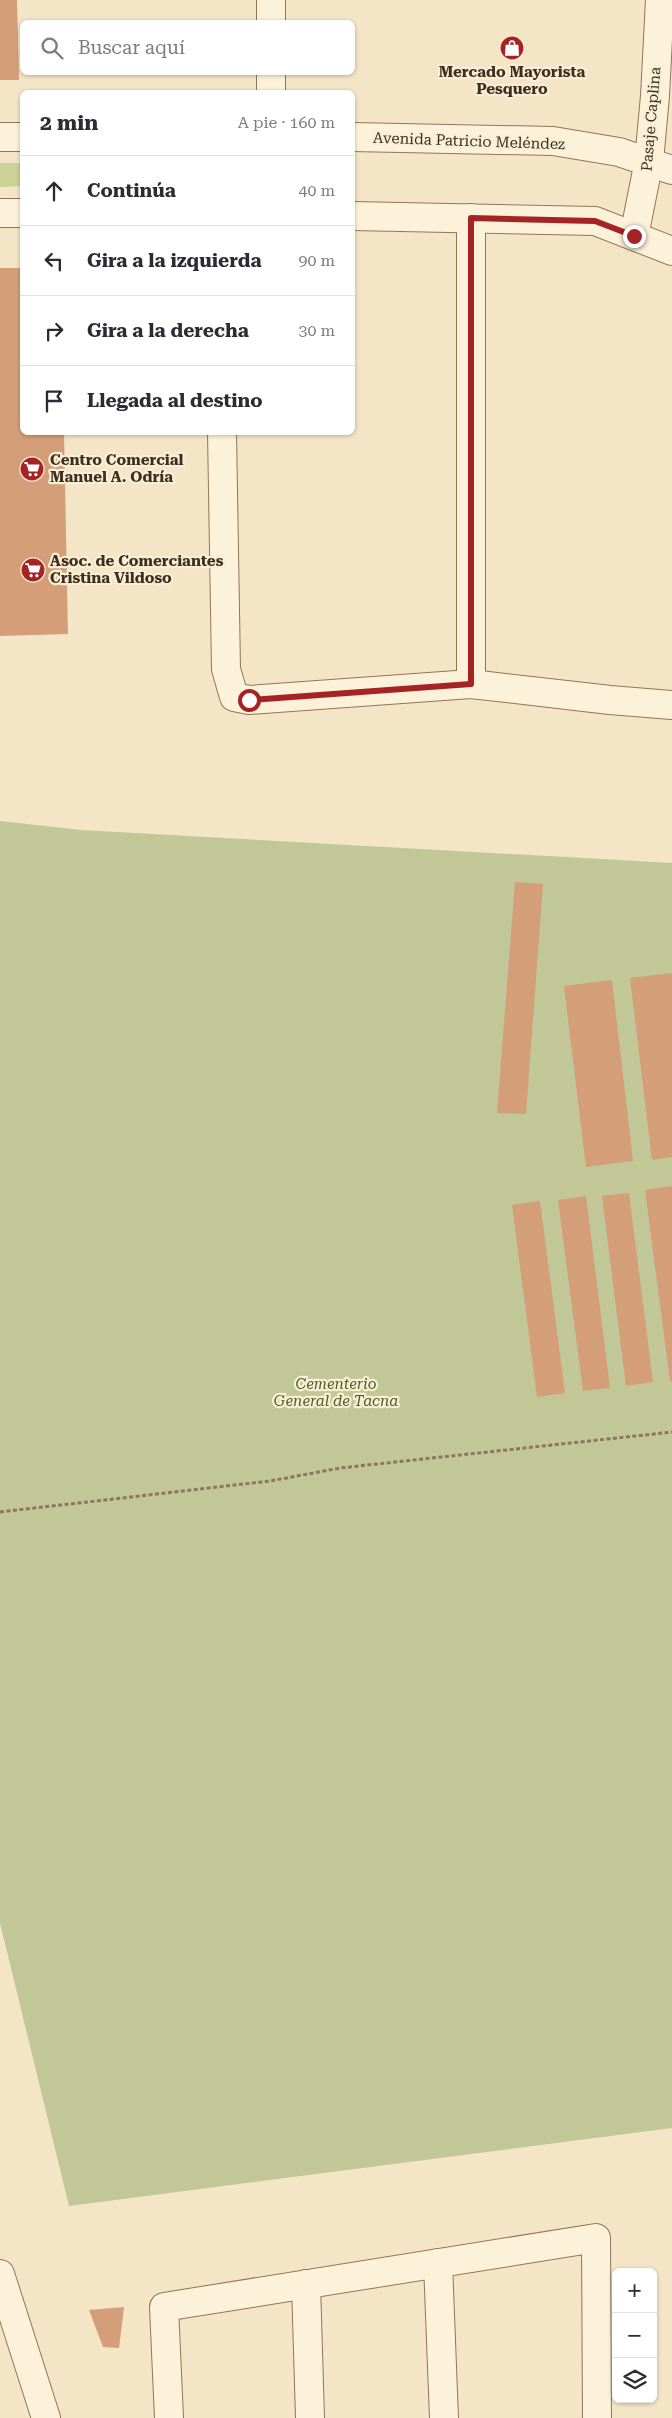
<!DOCTYPE html>
<html lang="es">
<head>
<meta charset="utf-8">
<style>
	:root { --surface:#fff; --page:#f2f2f3; --text:#2b2b33; --muted:#7c7c81; --line:#e1e1e2 }
	body { margin:0; font-family:"Roboto Serif",serif; background:var(--page); color:var(--text) }
	.controls { position:absolute; right:15px; bottom:15px; display:grid; overflow:hidden; border-radius:8px; box-shadow:0 1px 4px #0004 }
	.controls button { width:45px; height:45px; display:grid; place-items:center; padding:0; border:0; border-bottom:1px solid var(--line); background:var(--surface); color:var(--text); font:25px sans-serif }
	.stop { position:absolute; width:15px; height:15px; margin:-11px; border:4px solid #a52323; border-radius:50%; background:#fff }
	.stop.end { background:#a52323; border-color:#fff; box-shadow:0 1px 5px #0008 }
	.list { margin:0; padding:0; list-style:none }
	h2 { display:flex; justify-content:space-between; align-items:center; height:65px; margin:0; padding:0 20px; font-size:21px }
	h2 small { font-size:16px; font-weight:400; color:var(--muted) }
	.list li { display:grid; grid-template-columns:32px 1fr auto; gap:15px; align-items:center; box-sizing:border-box; height:70px; padding:0 20px; border-top:1px solid var(--line) }
	.list b { display:block; font-size:19px; white-space:nowrap }
	.list em { font-size:16px; font-style:normal; color:var(--muted) }
	.icon { flex:none; width:28px; height:28px; fill:none; stroke:currentColor; stroke-width:2; stroke-linecap:round; stroke-linejoin:round }
	.map { position:relative; flex:none; width:672px; height:2418px; overflow:hidden }
	.search { position:absolute; background:var(--surface); box-shadow:0 1px 4px #0004; left:20px; top:20px; width:335px; height:55px; display:flex; align-items:center; gap:12px; box-sizing:border-box; padding:0 18px; border-radius:8px; color:var(--muted); font-size:19px }
	.panel { position:absolute; background:var(--surface); box-shadow:0 1px 4px #0004; left:20px; top:90px; width:335px; height:345px; border-radius:8px }
	.map>svg:first-child { display:block }
	.green { fill:#cbd298 }
	.cemetery { fill:#c1c797 }
	.building { fill:#d49e78 }
	.lines { fill:none; stroke-linecap:round; stroke-linejoin:round }
	.minor-casing { stroke:#907659; stroke-width:30 }
	.path { stroke:#907659; stroke-width:3; stroke-dasharray:4 2.5; stroke-linecap:butt }
	.minor { stroke:#fcf2da; stroke-width:28 }
	.route { stroke:#a52323; stroke-width:6 }
	.labels { text-anchor:middle; stroke-width:4.5; stroke-linejoin:round; paint-order:stroke }
	.poi-label { font-size:15px; font-weight:bold; fill:#3f2e1e; stroke:#f9efd6; text-anchor:start }
	.street-label { font-size:15px; fill:#3f2e1e; stroke:#f9efd6 }
	.park-label { font-size:15px; font-style:italic; fill:#4e5d23; stroke:#f9efd6 }
</style>
</head>
<body>
<div class="map">
<svg width="672" height="2418" viewBox="0 0 672 2418">
	<rect width="100%" height="100%" fill="#f3e5c5"/>
	<!-- green -->
	<polygon class="green" points="0,163 22,163 22,186 0,187"/>
	<!-- cemetery -->
	<polygon class="cemetery" points="0,821 81,830 672,863 672,2128 69,2206 0,1923"/>
	<!-- building -->
	<g class="building">
		<polygon points="0,0 17,0 19,80 0,80"/>
		<polygon points="0,268 22,268 22,432 64,432 68,634 0,636"/>
		<polygon points="515,882 543,884 526,1114 497,1113"/>
		<polygon points="672,973 672,1157 652,1160 630,978"/>
		<polygon points="612,980 633,1161 586,1167 564,986"/>
		<polygon points="672,1186 672,1381 670,1381 645,1190"/>
		<polygon points="629,1193 653,1382 626,1386 602,1196"/>
		<polygon points="586,1196 610,1388 583,1391 558,1200"/>
		<polygon points="540,1201 565,1393 537,1397 512,1205"/>
		<polygon points="124,2307 119,2348 103,2347 89,2310"/>
	</g>
	<g class="lines">
		<defs>
			<g id="minor">
				<polyline points="271,22 271,0"/>
				<polyline points="271,92 271,72"/>
				<polyline points="0,137 22,137"/>
				<polyline points="352,137 553,141 619,152 672,170"/>
				<polyline points="0,213 22,213"/>
				<polyline points="352,216 595,221 672,251"/>
				<polyline points="471,218 471,684"/>
				<polyline points="634,236 649,161 655,96 660,0"/>
				<polyline points="222,432 226,669 234,697 249,700 471,684 610,700 672,705"/>
				<polyline points="438,2263 444,2418"/>
				<polyline points="0,2274 46,2418"/>
				<polyline points="306,2284 310,2418"/>
				<polyline points="169,2418 164,2307 596,2238 597,2418"/>
			</g>
		</defs>
		<!-- minor casing -->
		<use href="#minor" class="minor-casing"/>
		<!-- path -->
		<polyline class="path" points="0,1512 270,1481 340,1468 672,1432"/>
		<!-- minor -->
		<use href="#minor" class="minor"/>
	</g>
	<g class="lines">
		<!-- route -->
		<polyline class="route" points="249,700 471,684 471,218 595,221 634,236"/>
	</g>
	<!-- icons -->
	<defs>
		<symbol id="shop-disc" viewBox="-11 -11 22 22"><circle r="9.5" fill="#a52323" stroke="#f9efd6"/><path d="M-5-2.5h2.3a2.7 3.5 0 0 1 5.4 0H5L5.5 6h-11ZM-1.5-2.5h3a1.5 2.3 0 0 0-3 0Z" fill="#fff"/></symbol>
		<symbol id="supermarket-disc" viewBox="-11 -11 22 22"><circle r="9.5" fill="#a52323" stroke="#f9efd6"/><path d="M-6-5.5h2.5l.6 2H6L4.5 2H-2.5L-4.4-4H-6ZM-1.5 3.2a1.3 1.3 0 1 0 .1 0ZM3 3.2a1.3 1.3 0 1 0 .1 0Z" fill="#fff"/></symbol>
	</defs>
	<g fill-rule="evenodd">
		<use href="#shop-disc" x="498" y="34" width="28" height="28"/>
		<use href="#supermarket-disc" x="18" y="455" width="28" height="28"/>
		<use href="#supermarket-disc" x="19" y="556" width="28" height="28"/>
	</g>
	<g class="labels">
		<!-- poi labels -->
		<g class="poi-label">
			<text x="512" y="77" text-anchor="middle">Mercado Mayorista<tspan x="512" dy="17">Pesquero</tspan></text>
			<text x="50" y="465">Centro Comercial<tspan x="50" dy="17">Manuel A. Odría</tspan></text>
			<text x="50" y="566">Asoc. de Comerciantes<tspan x="50" dy="17">Cristina Vildoso</tspan></text>
		</g>
		<!-- street labels -->
		<g class="street-label">
			<text transform="translate(651 119) rotate(-85)" y="5">Pasaje Caplina</text>
			<text transform="translate(469 141) rotate(2)" y="5">Avenida Patricio Meléndez</text>
		</g>
		<!-- park labels -->
		<g class="park-label">
			<text x="336" y="1389">Cementerio<tspan x="336" dy="17">General de Tacna</tspan></text>
		</g>
	</g>
</svg>
<div class="controls">
<button>+</button>
<button>−</button>
<button><svg class="icon" aria-label="layers" viewBox="0 0 24 24"><path d="M12 4l9 5-9 5-9-5zM3 14l9 5 9-5"/></svg></button>
</div>
<div class="stop" style="left:249px;top:700px"></div>
<div class="stop end" style="left:634px;top:236px"></div>
<div class="search"><svg class="icon" aria-label="search" viewBox="0 0 24 24"><circle cx="10" cy="10" r="6"/><path d="M15 15l6 6"/></svg>Buscar aquí</div>
<section class="panel">
<h2>2 min<small>A pie · 160 m</small></h2>
<ul class="list">
<li><svg class="icon" aria-label="ahead" viewBox="0 0 24 24"><path d="M12 20V5M6 11l6-6 6 6"/></svg><div><b>Continúa</b></div><em>40 m</em></li>
<li><svg class="icon" aria-label="left" viewBox="0 0 24 24"><path d="M17 20v-9H6M10 6l-5 5 5 5"/></svg><div><b>Gira a la izquierda</b></div><em>90 m</em></li>
<li><svg class="icon" aria-label="right" viewBox="0 0 24 24"><path d="M7 20v-9h11M14 6l5 5-5 5"/></svg><div><b>Gira a la derecha</b></div><em>30 m</em></li>
<li><svg class="icon" aria-label="arrive" viewBox="0 0 24 24"><path d="M6 21V4h12l-3 4 3 4H6"/></svg><div><b>Llegada al destino</b></div></li>
</ul>
</section>
</div>
</body>
</html>
